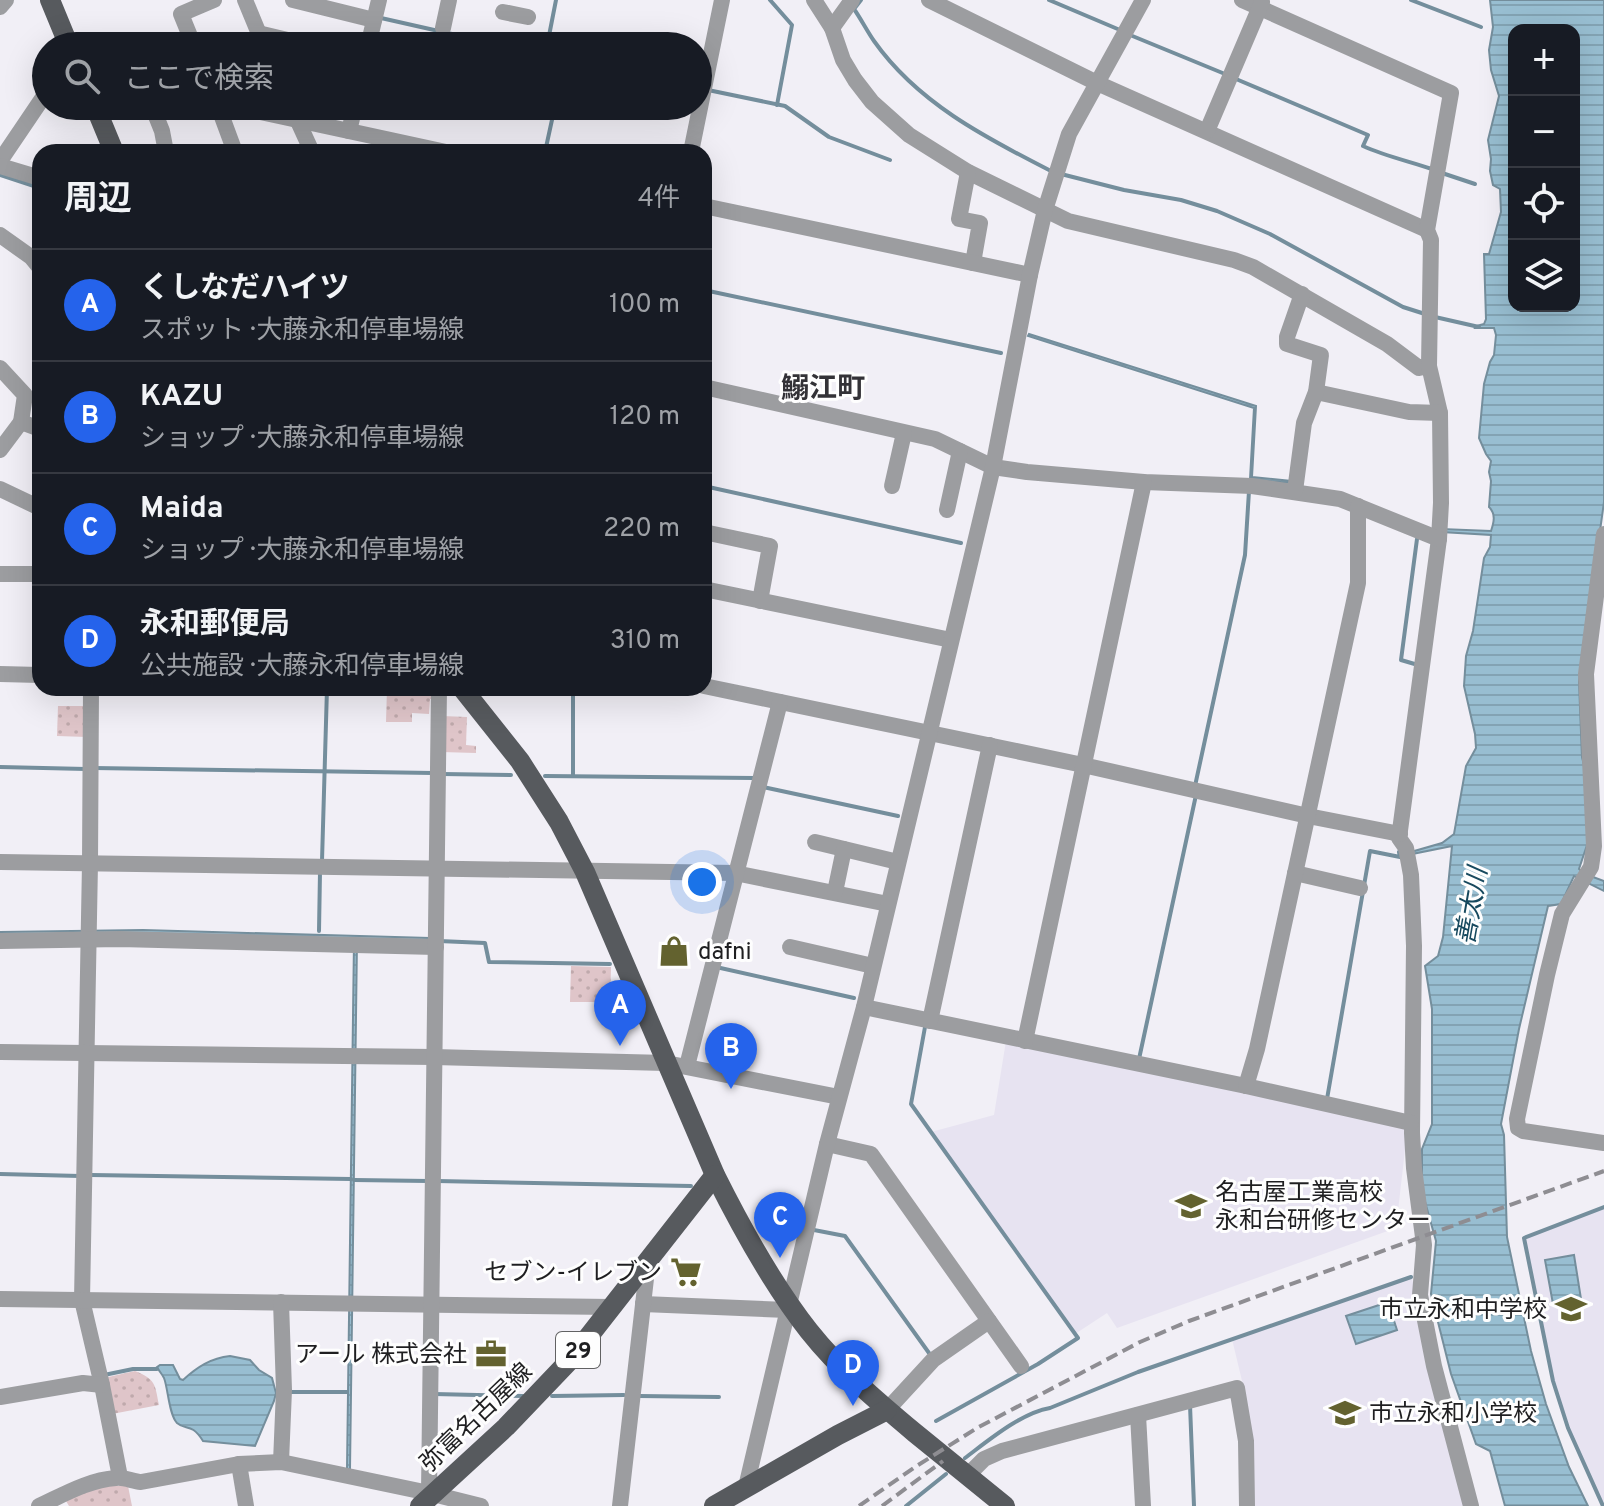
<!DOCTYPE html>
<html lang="ja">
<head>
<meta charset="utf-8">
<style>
	:root { --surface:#171b24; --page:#242831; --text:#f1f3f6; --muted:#9ea1a6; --line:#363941; --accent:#2563eb }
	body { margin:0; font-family:Overpass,"Noto Sans JP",sans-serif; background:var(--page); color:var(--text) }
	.controls { position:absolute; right:24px; top:24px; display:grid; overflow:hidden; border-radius:16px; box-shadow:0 8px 32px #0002 }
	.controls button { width:72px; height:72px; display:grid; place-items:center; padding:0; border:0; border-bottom:2px solid var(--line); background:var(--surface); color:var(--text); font:40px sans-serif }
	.you { position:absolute; left:702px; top:882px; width:28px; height:28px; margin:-20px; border:6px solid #fff; border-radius:50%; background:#1a73e8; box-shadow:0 0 0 12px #1a73e833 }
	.badge { display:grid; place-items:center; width:52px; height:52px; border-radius:50%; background:var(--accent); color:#fff; font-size:26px; font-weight:700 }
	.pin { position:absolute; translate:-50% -66px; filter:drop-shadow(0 2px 4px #0008) }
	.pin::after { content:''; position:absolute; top:42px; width:28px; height:24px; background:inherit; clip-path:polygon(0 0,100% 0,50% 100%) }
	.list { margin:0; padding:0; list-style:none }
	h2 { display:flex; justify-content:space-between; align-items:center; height:104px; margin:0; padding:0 32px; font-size:34px }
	h2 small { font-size:26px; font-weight:400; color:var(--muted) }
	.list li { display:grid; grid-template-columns:52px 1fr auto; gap:24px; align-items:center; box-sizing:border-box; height:112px; padding:0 32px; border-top:2px solid var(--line) }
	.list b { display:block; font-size:30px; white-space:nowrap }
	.list p { margin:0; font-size:26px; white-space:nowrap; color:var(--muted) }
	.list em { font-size:26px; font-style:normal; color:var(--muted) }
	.icon { flex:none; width:44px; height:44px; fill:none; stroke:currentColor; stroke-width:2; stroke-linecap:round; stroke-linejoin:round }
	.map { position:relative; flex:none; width:1604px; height:1506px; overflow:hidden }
	.search { position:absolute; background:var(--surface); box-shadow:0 8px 32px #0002; left:32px; top:32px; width:680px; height:88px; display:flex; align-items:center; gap:20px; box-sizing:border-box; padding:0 28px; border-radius:44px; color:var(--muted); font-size:30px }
	.panel { position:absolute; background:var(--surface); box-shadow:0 8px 32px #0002; left:32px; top:144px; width:680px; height:552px; border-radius:24px }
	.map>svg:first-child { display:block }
	.built { fill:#e7e3f1 }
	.garden { fill:url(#garden-dots) }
	.water { fill:url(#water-rules); stroke:#748e9c; stroke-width:2; fill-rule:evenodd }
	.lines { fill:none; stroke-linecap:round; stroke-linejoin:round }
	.stream { stroke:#748e9c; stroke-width:4 }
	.minor { stroke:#9c9da0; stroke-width:16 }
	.major { stroke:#575a5e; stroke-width:20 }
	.rail { stroke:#8e8d92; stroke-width:4; stroke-dasharray:12 6; stroke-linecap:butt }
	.labels { text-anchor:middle; stroke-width:6; stroke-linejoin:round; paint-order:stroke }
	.shield { fill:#fefefe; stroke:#626263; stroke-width:2 }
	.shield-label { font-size:22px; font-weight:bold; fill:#1f1f21 }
	.poi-label { font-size:24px; fill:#1f1f21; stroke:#fefefe; text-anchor:start }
	.street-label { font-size:24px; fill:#1f1f21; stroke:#fefefe }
	.water-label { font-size:26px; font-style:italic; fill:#17495e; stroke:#fefefe }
	.quarter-label { font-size:28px; font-weight:bold; fill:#333237; stroke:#fefefe }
</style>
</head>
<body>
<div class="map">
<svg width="1604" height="1506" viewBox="0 0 1604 1506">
	<defs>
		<pattern id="garden-dots" width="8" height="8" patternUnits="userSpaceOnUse" patternTransform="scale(2)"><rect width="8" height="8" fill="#dfc5c9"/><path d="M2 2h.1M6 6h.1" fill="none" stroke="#bfa9ac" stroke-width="1.8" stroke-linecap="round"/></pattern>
		<pattern id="water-rules" width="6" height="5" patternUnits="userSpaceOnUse" patternTransform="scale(2)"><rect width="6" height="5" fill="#98bed1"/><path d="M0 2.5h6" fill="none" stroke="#83a3b3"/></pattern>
	</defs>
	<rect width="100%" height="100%" fill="#f1eff6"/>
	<!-- built -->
	<g class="built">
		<polygon points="1006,1041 1408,1124 1396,1228 1117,1328 1107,1313 1075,1334 931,1132 994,1115"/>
		<polygon points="1604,1207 1604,1506 1568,1428 1553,1381 1524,1238"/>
		<polygon points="1411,1277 1418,1295 1466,1506 1250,1506 1243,1385 1232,1339"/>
	</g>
	<!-- garden -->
	<g class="garden">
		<polygon points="387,688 436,688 435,699 430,699 429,714 412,713 412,722 386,722"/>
		<polygon points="58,706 87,706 87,737 57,736"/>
		<polygon points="442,716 467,717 466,745 476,746 476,753 441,752"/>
		<polygon points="571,966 611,967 610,1002 570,1002"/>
		<path d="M135 1371C156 1379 155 1385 159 1405L112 1414 104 1378Z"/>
		<polygon points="98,1486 128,1486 132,1506 69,1506 66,1501"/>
	</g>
	<!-- water -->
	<g class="water">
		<path d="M1490 0H1604V502L1579 682 1582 757 1588 782 1587 845 1579 869 1585 874 1604 881V891L1574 876 1561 904 1548 906 1519 1029 1501 1124 1504 1135 1507 1237 1531 1351 1546 1404 1569 1467 1588 1506H1505L1490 1451 1476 1444 1451 1374 1431 1294 1436 1241 1422 1191V1149L1432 1124V1009L1425 966 1438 956 1443 937 1452 846 1412 854 1411 852 1442 843 1454 834 1466 766 1476 748 1475 734 1464 686 1466 656 1473 631 1484 558 1490 547 1491 535 1442 532V529L1491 531C1494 522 1496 514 1489 507L1491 481 1489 472 1491 461 1486 454 1479 438 1484 384 1490 362 1494 355 1496 335 1494 328H1475L1476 326 1484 324 1486 319 1484 254H1489L1501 212 1500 189 1493 185 1490 171 1491 159 1488 140 1499 96 1491 70 1489 50 1493 27ZM1514 30H1574V306H1514Z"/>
		<polygon points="1029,334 1256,406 1252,477 1291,481 1291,483 1250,479 1254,408 1028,336"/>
		<polygon points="143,930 430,938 439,940 357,941 350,1469 347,1469 354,941 0,936 0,932"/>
		<polygon points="1574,1255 1581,1299 1553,1304 1545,1260"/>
		<polygon points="1388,1302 1397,1330 1356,1344 1346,1316"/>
		<path d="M230 1356 250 1360 259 1370 272 1378 276 1393 274 1401 255 1446 203 1441C191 1422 186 1431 177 1423 169 1415 168 1388 164 1378 162 1374 159 1371 157 1367L160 1365H173L180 1379 183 1380C197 1367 211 1358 230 1356Z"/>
	</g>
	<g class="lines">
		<!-- stream -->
		<g class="stream">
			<polyline points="770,0 792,25 777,105"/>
			<path d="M861 0 854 9C861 19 867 31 874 41 917 102 984 137 1049 170"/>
			<polyline points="1049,0 1120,30"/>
			<polyline points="1411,0 1481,27"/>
			<polyline points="381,18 505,46"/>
			<polyline points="1130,35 1225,74"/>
			<polyline points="547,46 556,0"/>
			<path d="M1236 79 1368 135 1363 146C1385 156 1408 161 1432 169"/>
			<polyline points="708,90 785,106 829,137 890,160"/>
			<polyline points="545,152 555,106"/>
			<polyline points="1442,173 1475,184"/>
			<polyline points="1061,174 1124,190 1181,200 1217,211 1270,234 1403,307 1425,314"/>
			<polyline points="0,175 40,188"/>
			<polyline points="704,290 1001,353"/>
			<polyline points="1435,317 1479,327"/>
			<polyline points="704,486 961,543"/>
			<polyline points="1417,539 1401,660 1418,665"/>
			<polyline points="573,694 573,776"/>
			<polyline points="0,767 86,769"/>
			<polyline points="94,768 433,773"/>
			<polyline points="442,774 511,775"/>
			<polyline points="545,776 754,778"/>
			<polyline points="1195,786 1245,555 1249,491"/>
			<polyline points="763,787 898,816"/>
			<polyline points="322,861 327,688"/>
			<polyline points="319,931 320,872"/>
			<polyline points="439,941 485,943 489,962 610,964"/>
			<polyline points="716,967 854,998"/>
			<polyline points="925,1027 911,1104 1078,1338 1038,1364 936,1421"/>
			<polyline points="1139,1059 1196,795"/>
			<polyline points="1327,1099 1370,851 1400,857 1399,852"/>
			<polyline points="0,1174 80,1176"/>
			<polyline points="91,1175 351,1179"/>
			<polyline points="354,1180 428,1181"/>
			<polyline points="437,1181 691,1186"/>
			<polyline points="814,1230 845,1236 929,1353"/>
			<polyline points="104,1375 133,1369 157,1369"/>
			<polyline points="290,1392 347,1392"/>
			<polyline points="434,1394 523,1396"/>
			<polyline points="552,1396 624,1395"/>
			<polyline points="639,1396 719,1397"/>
			<polyline points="1190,1405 1194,1506"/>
			<path d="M965 1458C989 1440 1021 1413 1050 1408L1138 1372 1411 1277"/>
			<polyline points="906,1506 946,1474"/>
			<polyline points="1603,1506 1568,1428 1553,1381 1524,1238 1604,1207"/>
		</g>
		<!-- minor -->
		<g class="minor">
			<polyline points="245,0 264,46"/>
			<polyline points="293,0 374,20"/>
			<polyline points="814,0 832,28"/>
			<polyline points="852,0 832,28 843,60 855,80 872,102 909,135 968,172 1068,221 1234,260 1253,267 1387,344 1419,368 1429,366"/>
			<polyline points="929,0 1097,83 1427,230"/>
			<polyline points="1242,0 1451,93 1427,230 1431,240 1429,366 1440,413 1441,503 1439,539 1399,838 1406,848 1411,875 1414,946 1412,1133 1414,1168 1424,1245 1420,1295 1434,1366 1471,1506"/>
			<polyline points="0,7 6,0"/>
			<polyline points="503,12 528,17"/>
			<polyline points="443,28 449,0"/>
			<polyline points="258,33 313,46"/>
			<polyline points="194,46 181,14 214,0"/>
			<polyline points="368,46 379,0"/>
			<polyline points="152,106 162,131 166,152"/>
			<polyline points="218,106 235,152"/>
			<polyline points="233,106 446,152"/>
			<polyline points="291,106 312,152"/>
			<polyline points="349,131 355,106"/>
			<polyline points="1207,131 1262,2"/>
			<polyline points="691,152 722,0"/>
			<polyline points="0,161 46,93"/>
			<polyline points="0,166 40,178"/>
			<polyline points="968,172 959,219 980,223 973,263"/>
			<polyline points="704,206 1030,275"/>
			<polyline points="0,235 31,257 40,268"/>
			<polyline points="0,368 25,395 21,422"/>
			<polyline points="704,387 935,439 993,467 1027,472 1144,482 1252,486 1340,499 1439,539"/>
			<polyline points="1316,392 1409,412 1440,413"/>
			<polyline points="0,450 21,422 40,429"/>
			<polyline points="892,486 904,433"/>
			<polyline points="0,489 40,508"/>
			<polyline points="1295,491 1304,423 1316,392 1321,355 1287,344 1287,337 1302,294"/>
			<polyline points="947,510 960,451"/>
			<polyline points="704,532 770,546 760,601"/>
			<polyline points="1604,534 1586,674 1594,846 1591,867 1562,914 1547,975 1517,1119 1518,1128 1523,1131 1604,1143"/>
			<polyline points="0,574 40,574"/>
			<polyline points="704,589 951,640"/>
			<polyline points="0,674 40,675"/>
			<polyline points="704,686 1083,765 1308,816 1400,834"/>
			<polyline points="91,688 90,863 82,1300 102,1385 120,1477"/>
			<polyline points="815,842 898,862"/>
			<polyline points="0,862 735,873 888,904"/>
			<polyline points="1295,873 1360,888"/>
			<polyline points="835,892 844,849"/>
			<polyline points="0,941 120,939 436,947"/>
			<polyline points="790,947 873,966"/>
			<polyline points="864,1007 1246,1086 1411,1123"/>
			<polyline points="930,1021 990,745"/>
			<polyline points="1025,1041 1144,482"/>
			<polyline points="0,1052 434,1057 666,1063 839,1097"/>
			<polyline points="687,1066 780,702"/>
			<polyline points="1246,1086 1257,1049 1358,583 1358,506"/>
			<polyline points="827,1144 871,1154 1021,1366"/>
			<polyline points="0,1299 612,1307"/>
			<polyline points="643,1304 787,1310"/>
			<polyline points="0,1397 83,1383 102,1385"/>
			<polyline points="887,1410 933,1360 989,1321"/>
			<polyline points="1138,1415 1143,1506"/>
			<polyline points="281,1462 284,1390 281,1302"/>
			<polyline points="239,1464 246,1506"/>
			<polyline points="967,1476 984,1459 1002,1451 1237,1388 1246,1441 1247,1506"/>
			<polyline points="746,1487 827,1144 864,1007 993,467 1030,275 1045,210 1069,134 1143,0"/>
			<polyline points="429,1493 439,688"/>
			<path d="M39 1506C63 1495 88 1480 116 1478 124 1477 132 1481 141 1482L239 1464 281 1462 429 1493 481 1506"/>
			<polyline points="620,1506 648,1261"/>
		</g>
		<!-- major -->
		<g class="major">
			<polyline points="50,0 69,46"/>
			<polyline points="95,106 114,152"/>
			<path d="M462 688 520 761 559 822 585 872 715 1175C742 1229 772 1284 809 1331 840 1370 878 1402 915 1433 945 1457 975 1482 1005 1506"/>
			<polyline points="420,1506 506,1427 571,1359 715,1175"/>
			<polyline points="714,1506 838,1435 887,1410"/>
		</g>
		<!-- rail -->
		<g class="rail">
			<polyline points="859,1506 915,1467 977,1428 1140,1342 1189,1321 1604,1171"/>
			<polyline points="882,1506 943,1461"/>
		</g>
	</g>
	<!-- icons -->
	<defs>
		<symbol id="shop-bare" viewBox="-9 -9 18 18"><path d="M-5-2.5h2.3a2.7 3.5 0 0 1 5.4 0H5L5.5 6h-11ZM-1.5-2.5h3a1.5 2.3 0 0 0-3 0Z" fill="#63622f" stroke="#fefefe" stroke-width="2.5" paint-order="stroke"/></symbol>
		<symbol id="school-bare" viewBox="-9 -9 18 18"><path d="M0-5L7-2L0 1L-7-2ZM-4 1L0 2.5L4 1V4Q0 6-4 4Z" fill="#63622f" stroke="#fefefe" stroke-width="2.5" paint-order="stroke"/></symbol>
		<symbol id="supermarket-bare" viewBox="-9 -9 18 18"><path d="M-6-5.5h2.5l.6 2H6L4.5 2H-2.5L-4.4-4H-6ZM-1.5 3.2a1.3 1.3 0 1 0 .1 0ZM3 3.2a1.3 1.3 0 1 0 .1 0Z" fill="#63622f" stroke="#fefefe" stroke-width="2.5" paint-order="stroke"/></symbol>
		<symbol id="office-bare" viewBox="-9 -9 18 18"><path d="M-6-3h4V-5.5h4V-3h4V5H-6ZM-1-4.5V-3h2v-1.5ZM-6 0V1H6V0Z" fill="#63622f" stroke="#fefefe" stroke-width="2.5" paint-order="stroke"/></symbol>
	</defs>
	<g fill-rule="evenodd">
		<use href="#shop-bare" x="652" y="929" width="44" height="44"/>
		<use href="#school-bare" x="1169" y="1184" width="44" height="44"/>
		<use href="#supermarket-bare" x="664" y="1250" width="44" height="44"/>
		<use href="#school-bare" x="1549" y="1287" width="44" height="44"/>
		<use href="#office-bare" x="469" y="1332" width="44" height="44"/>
		<use href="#school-bare" x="1323" y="1391" width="44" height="44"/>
	</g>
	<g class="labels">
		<!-- shield labels -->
		<rect class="shield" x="556" y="1332" width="44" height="36" rx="6"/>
		<g class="shield-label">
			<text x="578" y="1358">29</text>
		</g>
		<!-- poi labels -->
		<g class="poi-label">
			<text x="698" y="959">dafni</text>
			<text x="1215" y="1200">名古屋工業高校<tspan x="1215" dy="28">永和台研修センター</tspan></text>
			<text x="662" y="1280" text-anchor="end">セブン-イレブン</text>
			<text x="1547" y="1317" text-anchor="end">市立永和中学校</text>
			<text x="467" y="1362" text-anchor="end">アール 株式会社</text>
			<text x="1369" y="1421">市立永和小学校</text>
		</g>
		<!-- street labels -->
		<g class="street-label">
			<text transform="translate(476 1417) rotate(-44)" y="8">弥富名古屋線</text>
		</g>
		<!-- water labels -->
		<g class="water-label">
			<text transform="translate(1471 906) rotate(-80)" y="9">善太川</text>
		</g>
		<!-- quarter labels -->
		<g class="quarter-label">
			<text x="823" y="397">鰯江町</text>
		</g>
	</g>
</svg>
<div class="controls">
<button>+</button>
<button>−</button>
<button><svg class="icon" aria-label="locate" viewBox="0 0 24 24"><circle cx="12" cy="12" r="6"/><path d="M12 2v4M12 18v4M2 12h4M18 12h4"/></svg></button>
<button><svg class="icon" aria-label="layers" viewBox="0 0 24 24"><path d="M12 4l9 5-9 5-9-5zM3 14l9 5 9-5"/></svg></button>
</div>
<div class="you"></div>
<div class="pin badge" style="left:620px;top:1046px">A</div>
<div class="pin badge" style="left:731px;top:1089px">B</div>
<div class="pin badge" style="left:780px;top:1258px">C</div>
<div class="pin badge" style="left:853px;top:1406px">D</div>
<div class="search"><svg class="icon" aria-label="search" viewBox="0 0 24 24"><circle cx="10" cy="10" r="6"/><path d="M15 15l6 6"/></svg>ここで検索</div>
<section class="panel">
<h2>周辺<small>4件</small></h2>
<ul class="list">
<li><span class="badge">A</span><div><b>くしなだハイツ</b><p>スポット · 大藤永和停車場線</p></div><em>100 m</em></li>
<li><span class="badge">B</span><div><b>KAZU</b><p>ショップ · 大藤永和停車場線</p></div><em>120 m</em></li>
<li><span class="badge">C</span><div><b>Maida</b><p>ショップ · 大藤永和停車場線</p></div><em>220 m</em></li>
<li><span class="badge">D</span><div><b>永和郵便局</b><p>公共施設 · 大藤永和停車場線</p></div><em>310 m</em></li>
</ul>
</section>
</div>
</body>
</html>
